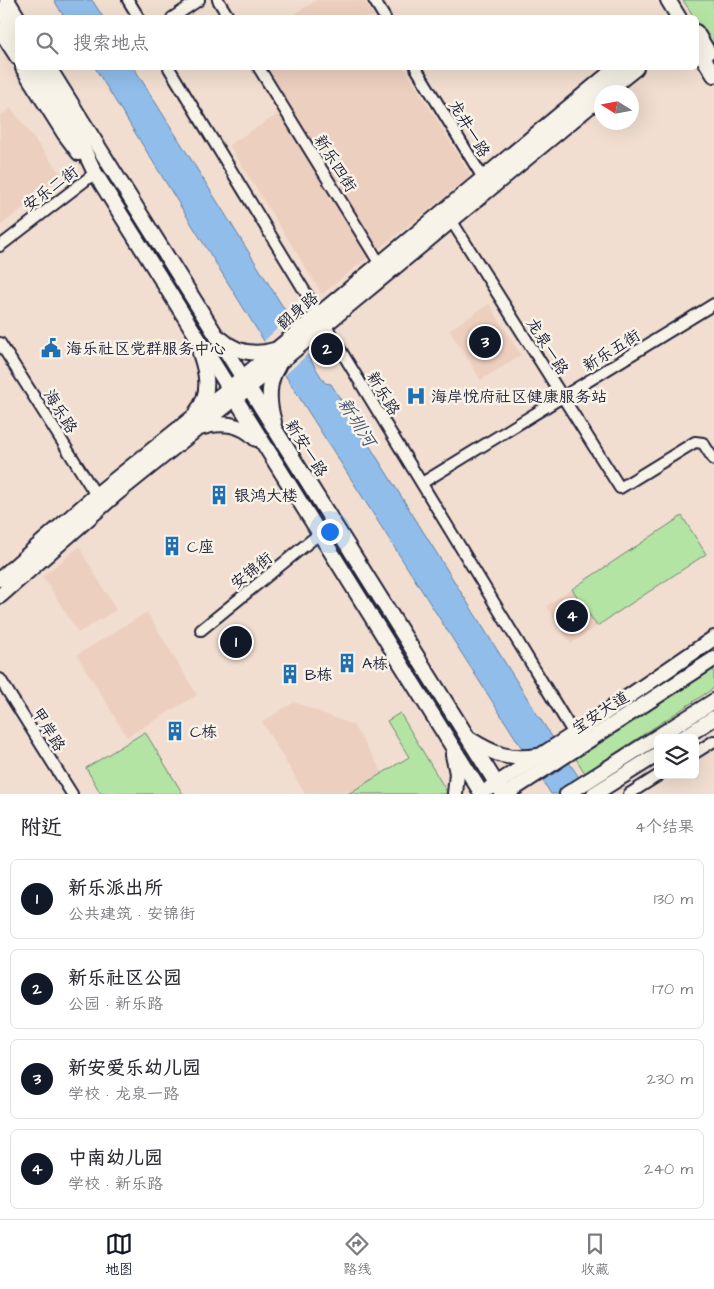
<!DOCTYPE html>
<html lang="zh">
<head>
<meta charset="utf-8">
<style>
	:root { --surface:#fff; --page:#f2f2f3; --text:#2b2b33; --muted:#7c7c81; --line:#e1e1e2; --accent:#111827 }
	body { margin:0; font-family:"Architects Daughter","LXGW WenKai TC",sans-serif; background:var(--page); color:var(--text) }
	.controls { position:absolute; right:15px; bottom:15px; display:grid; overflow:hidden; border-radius:8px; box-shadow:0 5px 20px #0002 }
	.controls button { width:45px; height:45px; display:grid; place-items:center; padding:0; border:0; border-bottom:1px solid var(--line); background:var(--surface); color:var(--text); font:25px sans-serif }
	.compass { position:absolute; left:594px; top:85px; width:45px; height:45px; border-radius:50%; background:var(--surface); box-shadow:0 5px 20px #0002; rotate:281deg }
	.you { position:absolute; left:329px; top:531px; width:18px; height:18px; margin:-12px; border:4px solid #fff; border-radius:50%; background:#1a73e8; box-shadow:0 0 0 8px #1a73e833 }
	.badge { display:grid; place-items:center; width:32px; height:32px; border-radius:50%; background:var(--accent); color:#fff; font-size:16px; font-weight:700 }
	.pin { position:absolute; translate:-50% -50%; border:2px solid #fff; box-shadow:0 1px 5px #0006 }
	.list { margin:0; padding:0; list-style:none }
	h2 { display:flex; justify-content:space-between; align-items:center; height:65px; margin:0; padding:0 20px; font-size:21px }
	h2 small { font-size:16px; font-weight:400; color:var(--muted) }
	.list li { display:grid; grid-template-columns:32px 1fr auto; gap:15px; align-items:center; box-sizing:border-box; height:80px; margin:0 10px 10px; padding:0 10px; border:1px solid var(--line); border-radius:8px }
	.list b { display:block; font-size:19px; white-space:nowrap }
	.list p { margin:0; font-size:16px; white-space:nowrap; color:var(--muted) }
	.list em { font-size:16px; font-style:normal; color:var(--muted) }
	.icon { flex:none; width:28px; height:28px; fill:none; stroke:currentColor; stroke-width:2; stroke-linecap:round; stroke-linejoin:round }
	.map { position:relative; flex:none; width:714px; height:794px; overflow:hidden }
	.search { position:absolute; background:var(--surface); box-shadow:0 5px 20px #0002; left:15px; right:15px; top:15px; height:55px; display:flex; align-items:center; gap:12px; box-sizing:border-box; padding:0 18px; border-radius:8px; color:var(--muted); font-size:19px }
	.sheet { height:425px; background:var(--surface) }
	nav { display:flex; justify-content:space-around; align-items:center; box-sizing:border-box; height:70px; border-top:1px solid var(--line); background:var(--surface); font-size:14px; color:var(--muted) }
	nav a { display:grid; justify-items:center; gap:2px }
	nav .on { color:var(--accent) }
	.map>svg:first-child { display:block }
	.built { fill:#edcfbf }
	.green { fill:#b4e4a4; stroke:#6b8370 }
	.water { fill:#90bdea; stroke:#647fa4 }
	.pier { fill:#f1ded0 }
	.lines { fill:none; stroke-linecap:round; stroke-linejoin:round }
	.minor-casing { stroke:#22223b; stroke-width:14 }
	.major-casing { stroke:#22223b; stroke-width:18 }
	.minor { stroke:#f7f3e8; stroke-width:10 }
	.major { stroke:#f7f3e8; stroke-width:14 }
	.labels { text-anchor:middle; stroke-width:5; stroke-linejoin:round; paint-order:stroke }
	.street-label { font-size:16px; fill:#22223b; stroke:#f7f3e8 }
	.poi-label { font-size:16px; fill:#22223b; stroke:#f7f3e8; text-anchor:start }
	.water-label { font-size:18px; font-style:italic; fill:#435070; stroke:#f7f3e8 }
</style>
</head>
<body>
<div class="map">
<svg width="714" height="794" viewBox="0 0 714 794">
	<rect width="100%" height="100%" fill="#f1ded0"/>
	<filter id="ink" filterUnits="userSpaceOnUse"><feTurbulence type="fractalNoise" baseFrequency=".02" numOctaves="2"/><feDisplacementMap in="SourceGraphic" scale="10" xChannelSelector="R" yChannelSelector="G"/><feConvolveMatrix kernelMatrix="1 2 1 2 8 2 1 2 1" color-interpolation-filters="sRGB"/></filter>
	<g filter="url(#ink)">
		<!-- built -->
		<g class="built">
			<polygon points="317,0 364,0 375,17 290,17"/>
			<polygon points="250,68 405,68 471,176 322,294 229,145 278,114"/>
			<polygon points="11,108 63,177 0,226 0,116"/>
			<polygon points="489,304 521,355 481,380 449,330"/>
			<polygon points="79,547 116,610 78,633 43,576"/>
			<polygon points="572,589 597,626 571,644 546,606"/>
			<polygon points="147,612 197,695 127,737 77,655"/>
			<polygon points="294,702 353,725 383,773 348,794 305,794 262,722"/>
		</g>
		<!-- green -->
		<g class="green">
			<polygon points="683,0 714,0 714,51 697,22 696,18 694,17"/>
			<polygon points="682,516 706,554 597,626 572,589"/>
			<polygon points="714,669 714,688 585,773 576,759"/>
			<polygon points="400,713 447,792 444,794 348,794 409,757 387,721"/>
			<polygon points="145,732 183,794 101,794 86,768"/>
		</g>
		<!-- water -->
		<g class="water">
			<polygon points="54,0 92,0 103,17 64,17"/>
			<polygon points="95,68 134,68 288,315 287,322 325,383 331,384 539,717 590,794 551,794 285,375"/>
		</g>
		<!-- pier -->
		<polygon class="pier" points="290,317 289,321 309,353 285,375 264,341"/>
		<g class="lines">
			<defs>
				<g id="minor">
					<polyline points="128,0 139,18"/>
					<polyline points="218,0 229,18"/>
					<polyline points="374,0 385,18"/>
					<polyline points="172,18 199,0"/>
					<polyline points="169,68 574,734"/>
					<polyline points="259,68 383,269"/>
					<polyline points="416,68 483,178"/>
					<polyline points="451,220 620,488 695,442 703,443 714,460"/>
					<polyline points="0,246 95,173"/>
					<polyline points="0,343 96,495"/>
					<polyline points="422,483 714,304"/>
					<polyline points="201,630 319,534"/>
					<polyline points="0,679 72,794"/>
					<polyline points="695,753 714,741"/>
					<polyline points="629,794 659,775"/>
				</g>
				<g id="major">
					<polyline points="7,0 18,18"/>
					<polyline points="668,0 679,18"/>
					<polyline points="0,9 18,37"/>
					<polyline points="0,30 18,58"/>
					<polyline points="696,32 708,52"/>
					<polyline points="696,46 714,75"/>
					<polyline points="23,68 64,133 79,153"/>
					<polyline points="37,68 72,125 95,173 482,794"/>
					<polyline points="49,68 503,794"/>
					<polyline points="606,92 636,68"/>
					<path d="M220 338C235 352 254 356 274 350"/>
					<path d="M197 411C211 394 207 373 200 353"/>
					<path d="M274 422C268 402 267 383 278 366"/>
					<path d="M200 428C220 421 241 423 256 439"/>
					<polyline points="0,579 96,495 242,378 616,68"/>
					<polyline points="0,596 116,494 268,372 602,96"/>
					<polyline points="683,738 714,718"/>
					<path d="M471 740C495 755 509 760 538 756"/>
					<polyline points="453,755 457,773 455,794"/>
					<polyline points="490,788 574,734 714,638"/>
					<polyline points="506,794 714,659"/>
					<polyline points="567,794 714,701"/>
					<polyline points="594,794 658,754"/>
				</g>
			</defs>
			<!-- minor casing -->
			<use href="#minor" class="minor-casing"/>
			<!-- major casing -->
			<use href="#major" class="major-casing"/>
			<!-- minor -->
			<use href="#minor" class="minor"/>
			<!-- major -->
			<use href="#major" class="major"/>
		</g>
	</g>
	<!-- icons -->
	<defs>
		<symbol id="civic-bare" viewBox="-9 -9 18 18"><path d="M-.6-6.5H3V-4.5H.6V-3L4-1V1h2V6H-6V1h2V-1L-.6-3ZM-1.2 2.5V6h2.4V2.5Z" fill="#1f6fb2" stroke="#f7f3e8" stroke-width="2.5" paint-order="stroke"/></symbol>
		<symbol id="hospital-bare" viewBox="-9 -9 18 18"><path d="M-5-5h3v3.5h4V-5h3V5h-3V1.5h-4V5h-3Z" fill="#1f6fb2" stroke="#f7f3e8" stroke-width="2.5" paint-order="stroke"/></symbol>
		<symbol id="building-bare" viewBox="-9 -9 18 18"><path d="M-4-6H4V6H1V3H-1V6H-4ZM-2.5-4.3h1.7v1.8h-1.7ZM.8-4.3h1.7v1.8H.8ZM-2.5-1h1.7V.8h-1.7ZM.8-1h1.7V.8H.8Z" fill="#1f6fb2" stroke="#f7f3e8" stroke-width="2.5" paint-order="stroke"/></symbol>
	</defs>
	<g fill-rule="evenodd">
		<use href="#civic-bare" x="37" y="334" width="28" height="28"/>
		<use href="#hospital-bare" x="402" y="382" width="28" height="28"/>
		<use href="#building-bare" x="205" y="481" width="28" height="28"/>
		<use href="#building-bare" x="158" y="532" width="28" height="28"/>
		<use href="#building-bare" x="333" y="649" width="28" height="28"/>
		<use href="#building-bare" x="276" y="660" width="28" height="28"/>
		<use href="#building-bare" x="161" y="717" width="28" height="28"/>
	</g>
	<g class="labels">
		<!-- street labels -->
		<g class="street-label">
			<text transform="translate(470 128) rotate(59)" y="6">龙井一路</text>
			<text transform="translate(336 163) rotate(58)" y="6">新乐四街</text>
			<text transform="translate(50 188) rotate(-37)" y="6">安乐二街</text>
			<text transform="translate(297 310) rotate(-40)" y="6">翻身路</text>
			<text transform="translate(548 346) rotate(58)" y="6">龙泉一路</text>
			<text transform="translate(611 350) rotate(-32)" y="6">新乐五街</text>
			<text transform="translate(384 393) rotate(59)" y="6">新乐路</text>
			<text transform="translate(61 411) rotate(58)" y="6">海乐路</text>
			<text transform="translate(307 448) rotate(58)" y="6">新安一路</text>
			<text transform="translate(251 570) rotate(-39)" y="6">安锦街</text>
			<text transform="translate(600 712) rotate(-33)" y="6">宝安大道</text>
			<text transform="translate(49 729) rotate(58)" y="6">甲岸路</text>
		</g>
		<!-- poi labels -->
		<g class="poi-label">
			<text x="66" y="354">海乐社区党群服务中心</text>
			<text x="431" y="402">海岸悦府社区健康服务站</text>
			<text x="234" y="501">银鸿大楼</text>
			<text x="187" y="552">C座</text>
			<text x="362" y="669">A栋</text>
			<text x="305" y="680">B栋</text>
			<text x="190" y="737">C栋</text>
		</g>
		<!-- water labels -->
		<g class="water-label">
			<text transform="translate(357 422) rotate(58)" y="6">新圳河</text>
		</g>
	</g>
</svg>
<div class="controls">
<button><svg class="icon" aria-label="layers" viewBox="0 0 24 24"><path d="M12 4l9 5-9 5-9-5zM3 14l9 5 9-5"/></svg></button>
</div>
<svg class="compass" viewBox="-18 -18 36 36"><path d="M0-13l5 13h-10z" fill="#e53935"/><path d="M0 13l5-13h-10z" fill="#7c7c81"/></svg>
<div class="you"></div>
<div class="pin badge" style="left:236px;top:642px">1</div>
<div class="pin badge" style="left:327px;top:349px">2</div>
<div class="pin badge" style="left:485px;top:342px">3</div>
<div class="pin badge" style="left:572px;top:616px">4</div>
<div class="search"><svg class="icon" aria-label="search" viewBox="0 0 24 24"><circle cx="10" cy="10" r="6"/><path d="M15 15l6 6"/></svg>搜索地点</div>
</div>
<section class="sheet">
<h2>附近<small>4个结果</small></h2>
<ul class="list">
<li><span class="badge">1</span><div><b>新乐派出所</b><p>公共建筑 · 安锦街</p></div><em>130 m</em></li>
<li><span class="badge">2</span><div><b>新乐社区公园</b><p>公园 · 新乐路</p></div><em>170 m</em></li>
<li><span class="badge">3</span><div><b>新安爱乐幼儿园</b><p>学校 · 龙泉一路</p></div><em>230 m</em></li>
<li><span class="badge">4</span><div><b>中南幼儿园</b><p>学校 · 新乐路</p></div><em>240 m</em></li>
</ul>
</section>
<nav>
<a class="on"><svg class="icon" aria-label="map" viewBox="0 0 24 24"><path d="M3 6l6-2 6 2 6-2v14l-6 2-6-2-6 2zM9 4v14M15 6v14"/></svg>地图</a>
<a><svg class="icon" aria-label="directions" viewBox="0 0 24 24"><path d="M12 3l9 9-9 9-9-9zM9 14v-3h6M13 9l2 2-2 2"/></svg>路线</a>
<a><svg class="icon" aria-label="saved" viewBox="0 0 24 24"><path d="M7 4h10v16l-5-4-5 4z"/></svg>收藏</a>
</nav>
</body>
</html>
